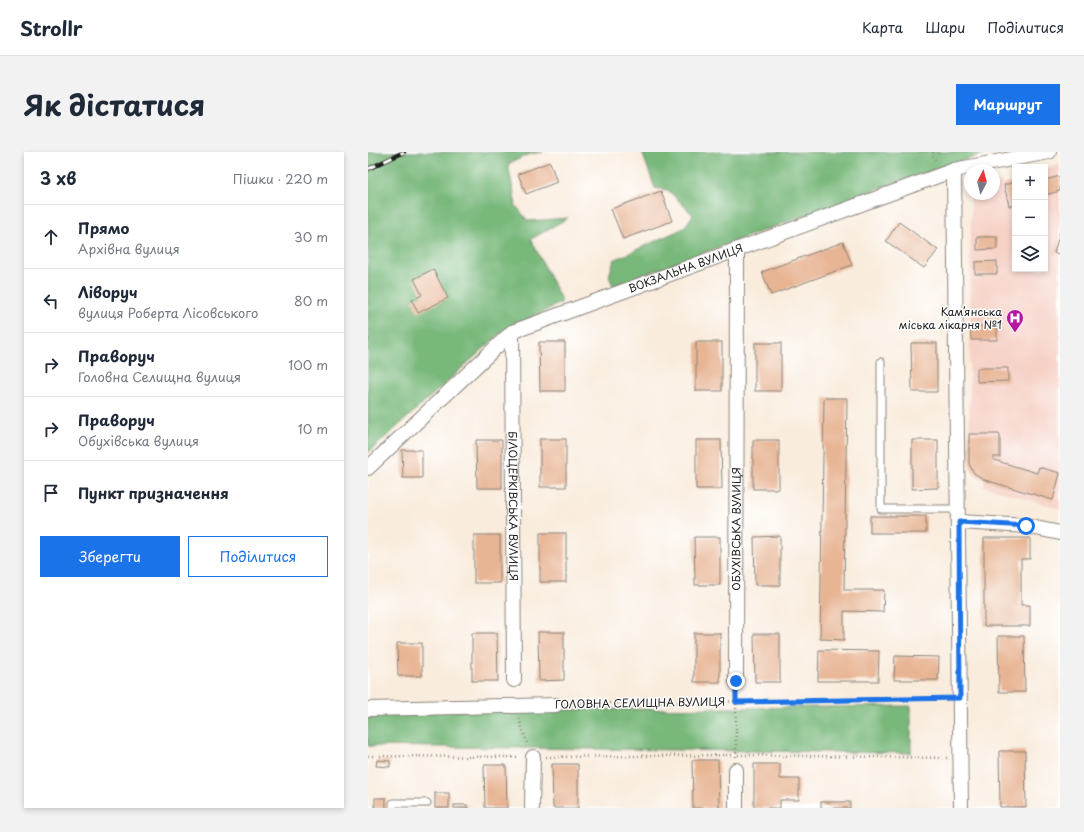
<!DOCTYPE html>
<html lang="uk">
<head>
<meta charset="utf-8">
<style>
	:root { --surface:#fff; --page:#f2f2f3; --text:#1f2937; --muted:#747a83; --line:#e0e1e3; --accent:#1a73e8 }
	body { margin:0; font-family:"Playpen Sans",sans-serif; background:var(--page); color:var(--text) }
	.controls { position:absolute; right:12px; top:12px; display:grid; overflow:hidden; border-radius:0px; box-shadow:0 2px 6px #0003 }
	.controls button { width:36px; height:36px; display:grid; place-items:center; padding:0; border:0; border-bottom:1px solid var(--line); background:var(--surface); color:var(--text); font:20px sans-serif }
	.compass { position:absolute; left:596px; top:12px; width:36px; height:36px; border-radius:50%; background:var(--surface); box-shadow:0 2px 6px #0003; rotate:7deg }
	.stop { position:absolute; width:12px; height:12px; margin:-9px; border:3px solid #1a73e8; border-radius:50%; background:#fff }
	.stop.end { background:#1a73e8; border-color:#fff; box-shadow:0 1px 4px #0008 }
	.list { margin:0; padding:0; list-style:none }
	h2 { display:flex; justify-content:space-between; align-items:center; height:52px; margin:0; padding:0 16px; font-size:17px }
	h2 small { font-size:13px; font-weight:400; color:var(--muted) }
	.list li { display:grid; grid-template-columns:26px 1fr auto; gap:12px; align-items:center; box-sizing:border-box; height:64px; padding:0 16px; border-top:1px solid var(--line) }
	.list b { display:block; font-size:15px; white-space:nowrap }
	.list p { margin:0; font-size:13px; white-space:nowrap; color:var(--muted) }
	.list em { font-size:13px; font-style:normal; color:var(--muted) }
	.actions { display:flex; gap:8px; padding:12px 16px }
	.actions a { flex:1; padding:9px 0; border:1px solid var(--accent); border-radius:0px; text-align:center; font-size:14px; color:var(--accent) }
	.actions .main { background:var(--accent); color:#fff }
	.icon { flex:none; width:22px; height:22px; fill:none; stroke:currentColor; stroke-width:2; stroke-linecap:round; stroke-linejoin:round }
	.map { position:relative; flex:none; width:692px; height:656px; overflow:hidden; border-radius:0px }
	header { display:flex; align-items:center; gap:24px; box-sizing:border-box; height:56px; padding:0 20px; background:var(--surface); border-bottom:1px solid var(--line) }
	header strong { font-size:19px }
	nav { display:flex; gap:22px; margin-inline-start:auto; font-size:14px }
	.intro { display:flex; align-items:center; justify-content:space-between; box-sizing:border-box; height:96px; padding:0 24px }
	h1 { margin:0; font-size:28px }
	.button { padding:10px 18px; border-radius:0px; background:var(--accent); color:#fff; font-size:14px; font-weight:700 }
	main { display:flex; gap:24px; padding:0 24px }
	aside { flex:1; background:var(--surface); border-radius:0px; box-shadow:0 2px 6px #0003 }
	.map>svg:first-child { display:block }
	.built { fill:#f6d1c6 }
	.forest { fill:#78b87a; stroke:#4a6a4b }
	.building { fill:#e8b594 }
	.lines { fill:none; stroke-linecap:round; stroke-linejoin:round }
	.lane-casing { stroke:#8a847c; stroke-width:9 }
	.street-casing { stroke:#8a847c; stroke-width:16 }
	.path { stroke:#8a847c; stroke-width:2.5; stroke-dasharray:1 3; stroke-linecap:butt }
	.lane { stroke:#fff; stroke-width:7 }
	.street { stroke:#fff; stroke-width:14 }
	.rail-casing { stroke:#1c1c1c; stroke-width:4.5 }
	.rail { stroke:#fff; stroke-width:3; stroke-dasharray:9; stroke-linecap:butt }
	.route { stroke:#1a73e8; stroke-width:5 }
	.labels { text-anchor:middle; stroke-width:3; stroke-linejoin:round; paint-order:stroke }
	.street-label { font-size:11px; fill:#1c1c1c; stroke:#fff }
	.poi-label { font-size:11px; fill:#1c1c1c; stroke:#fff; text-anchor:end }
</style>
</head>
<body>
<header>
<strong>Strollr</strong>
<nav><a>Карта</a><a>Шари</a><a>Поділитися</a></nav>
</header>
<div class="intro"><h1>Як дістатися</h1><a class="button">Маршрут</a></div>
<main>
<aside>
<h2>3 хв<small>Пішки · 220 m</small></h2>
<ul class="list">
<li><svg class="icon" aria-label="ahead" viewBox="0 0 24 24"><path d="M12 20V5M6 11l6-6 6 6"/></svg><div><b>Прямо</b><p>Архівна вулиця</p></div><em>30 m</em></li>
<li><svg class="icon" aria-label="left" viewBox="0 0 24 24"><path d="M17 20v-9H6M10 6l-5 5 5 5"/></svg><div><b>Ліворуч</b><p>вулиця Роберта Лісовського</p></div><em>80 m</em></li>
<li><svg class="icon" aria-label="right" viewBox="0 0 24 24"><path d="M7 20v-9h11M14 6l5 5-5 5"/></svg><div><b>Праворуч</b><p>Головна Селищна вулиця</p></div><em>100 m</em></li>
<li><svg class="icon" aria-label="right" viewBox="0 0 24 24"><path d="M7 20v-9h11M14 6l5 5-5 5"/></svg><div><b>Праворуч</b><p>Обухівська вулиця</p></div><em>10 m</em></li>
<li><svg class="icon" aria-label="arrive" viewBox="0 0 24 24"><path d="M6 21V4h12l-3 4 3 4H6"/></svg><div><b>Пункт призначення</b></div></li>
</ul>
<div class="actions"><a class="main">Зберегти</a><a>Поділитися</a></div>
</aside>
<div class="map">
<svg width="692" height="656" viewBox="0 0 692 656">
	<rect width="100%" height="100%" fill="#fff"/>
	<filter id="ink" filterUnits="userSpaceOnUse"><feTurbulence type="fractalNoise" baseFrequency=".025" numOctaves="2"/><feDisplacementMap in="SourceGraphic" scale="8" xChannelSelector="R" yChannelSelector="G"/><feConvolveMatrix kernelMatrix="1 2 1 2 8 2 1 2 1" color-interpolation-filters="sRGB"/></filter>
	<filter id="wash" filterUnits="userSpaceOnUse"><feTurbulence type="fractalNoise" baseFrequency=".012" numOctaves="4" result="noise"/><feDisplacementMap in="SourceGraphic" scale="16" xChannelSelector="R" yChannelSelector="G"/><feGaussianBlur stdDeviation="0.9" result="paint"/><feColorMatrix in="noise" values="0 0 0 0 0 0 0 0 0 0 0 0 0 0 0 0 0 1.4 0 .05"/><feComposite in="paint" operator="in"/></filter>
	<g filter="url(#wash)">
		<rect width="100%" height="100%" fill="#f9ecdd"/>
		<!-- built -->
		<polygon class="built" points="692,13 692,357 615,334 617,328 606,321 601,305 601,282 603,42 626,42 626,30 630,29 636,33 647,30 647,117 677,117 677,16"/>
		<!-- forest -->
		<g class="forest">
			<polygon points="0,0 175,0 162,2 140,12 148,54 160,69 200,66 163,87 194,150 134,180 0,301"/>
			<polygon points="274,0 622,0 531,29 245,134 241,124 246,108 316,76 325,63 300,38 287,36"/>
			<polygon points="543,554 543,601 0,594 0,560"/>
		</g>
		<g id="blocks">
			<!-- building -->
			<g class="building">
				<polygon points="182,10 189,30 158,42 150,22"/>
				<polygon points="692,24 692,39 677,43 677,28"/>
				<polygon points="647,30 647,53 641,54 636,33"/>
				<polygon points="293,39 304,69 255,87 243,57"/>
				<polygon points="531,70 570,98 556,116 518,89"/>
				<polygon points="692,80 692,102 686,101"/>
				<polygon points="609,85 629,85 629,97 609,98"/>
				<polygon points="475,90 484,113 403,143 394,120"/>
				<polygon points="629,109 629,122 607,122 607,110"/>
				<polygon points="65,117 80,146 50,161 44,148 54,143 46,127"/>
				<polygon points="602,174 629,174 629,188 603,188"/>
				<polygon points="171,190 197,190 197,239 172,239"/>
				<rect x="328" y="190" width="26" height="49"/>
				<rect x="387" y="191" width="26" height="48"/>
				<polygon points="543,191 569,191 569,240 544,240"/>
				<polygon points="609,216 640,216 640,229 609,230"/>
				<polygon points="456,246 479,246 476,438 516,438 515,460 476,459 476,488 452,487"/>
				<polygon points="601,282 632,282 632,305 625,305 626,308 669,321 671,315 692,321 685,348 617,328 606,321 601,312"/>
				<rect x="172" y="287" width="26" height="48"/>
				<polygon points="108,288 134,288 134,336 109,336"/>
				<polygon points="328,288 353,288 354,337 328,337"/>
				<rect x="385" y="288" width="26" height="49"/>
				<polygon points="544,288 570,288 570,336 544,337"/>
				<polygon points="34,298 54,298 54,326 35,326"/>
				<rect x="502" y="364" width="56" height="17"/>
				<rect x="172" y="381" width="26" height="49"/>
				<rect x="106" y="383" width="26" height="48"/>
				<polygon points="412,384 412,433 387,433 386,385"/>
				<polygon points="326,385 352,385 352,433 327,433"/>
				<polygon points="616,386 662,386 662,407 653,407 653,453 662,453 662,474 616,474"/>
				<polygon points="170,480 196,480 196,528 171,529"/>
				<polygon points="104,481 129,481 130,529 104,529"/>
				<rect x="326" y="481" width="26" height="49"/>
				<polygon points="386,482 412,482 412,530 387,530"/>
				<polygon points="630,484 656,484 657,540 631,540"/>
				<polygon points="29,491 54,491 54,524 30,524"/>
				<polygon points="451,498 511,499 510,529 450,529"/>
				<polygon points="527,504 571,505 570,528 526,528"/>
				<polygon points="631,599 657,599 658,655 632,655"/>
				<polygon points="9,608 22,609 22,615 8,614"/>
				<polygon points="324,608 350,608 351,656 325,656"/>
				<polygon points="184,612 210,612 210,656 185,656"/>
				<polygon points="386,612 412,612 412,627 431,627 431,648 412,648 412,656 386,656"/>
				<polygon points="116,613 138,613 139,656 117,656"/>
				<rect x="67" y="641" width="14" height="15"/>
				<rect x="7" y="646" width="11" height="10"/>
				<rect x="453" y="650" width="29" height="6"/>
				<rect x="86" y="653" width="13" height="3"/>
			</g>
		</g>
	</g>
	<g filter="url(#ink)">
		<use href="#blocks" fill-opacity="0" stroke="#8a847c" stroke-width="1"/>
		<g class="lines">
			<defs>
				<g id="lane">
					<polyline points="513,210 513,357 590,357"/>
					<polyline points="25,656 25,651 59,651"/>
				</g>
				<g id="street">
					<polyline points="586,18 593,656"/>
					<path id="s1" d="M144 180 146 528"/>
					<path id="s2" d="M0 316 144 180 586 18 681 0"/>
					<polyline points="591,370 658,374 692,381"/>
					<path id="s3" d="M368 529 369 98"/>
					<polyline points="0,557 188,553"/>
					<polyline points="164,656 165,605"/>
					<polyline points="368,656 368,618"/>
				</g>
			</defs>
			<!-- lane casing -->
			<use href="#lane" class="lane-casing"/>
			<!-- street casing -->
			<use href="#street" class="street-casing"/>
			<!-- path -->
			<g class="path">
				<polyline points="565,0 564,3 569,10"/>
				<polyline points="201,552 577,546"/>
				<polyline points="151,567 160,593"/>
				<polyline points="370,603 579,606"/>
				<polyline points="0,604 151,605"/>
				<polyline points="178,605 365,603"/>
				<polyline points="368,605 368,542"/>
			</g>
			<!-- lane -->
			<use href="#lane" class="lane"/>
			<!-- street -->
			<use href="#street" class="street"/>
			<defs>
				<polyline id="rail" points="0,17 36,0"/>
			</defs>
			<!-- rail casing -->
			<use href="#rail" class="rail-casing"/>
			<!-- rail -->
			<use href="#rail" class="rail"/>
		</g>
	</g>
	<g class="lines" filter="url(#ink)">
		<!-- route -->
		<polyline class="route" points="368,529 368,550 592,546 591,370 658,374"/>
	</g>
	<!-- icons -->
	<defs>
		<symbol id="hospital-pin" viewBox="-11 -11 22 30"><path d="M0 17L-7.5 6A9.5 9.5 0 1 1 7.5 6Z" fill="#b5179e" stroke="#fff"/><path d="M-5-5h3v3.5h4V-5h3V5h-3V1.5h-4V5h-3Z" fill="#fff"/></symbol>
	</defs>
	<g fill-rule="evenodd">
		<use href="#hospital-pin" x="637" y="156" width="20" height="27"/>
	</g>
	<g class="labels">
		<!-- street labels -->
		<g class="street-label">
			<text dy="4" stroke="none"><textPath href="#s2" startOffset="383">ВОКЗАЛЬНА ВУЛИЦЯ</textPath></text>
			<text dy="4" stroke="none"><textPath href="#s1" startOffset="174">БІЛОЦЕРКІВСЬКА ВУЛИЦЯ</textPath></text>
			<text dy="4" stroke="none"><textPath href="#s3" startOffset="152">ОБУХІВСЬКА ВУЛИЦЯ</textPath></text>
			<text transform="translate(272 551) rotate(-1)" y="4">ГОЛОВНА СЕЛИЩНА ВУЛИЦЯ</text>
		</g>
		<!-- poi labels -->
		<g class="poi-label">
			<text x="634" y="164">Кам’янська<tspan x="634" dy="13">міська лікарня №1</tspan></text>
		</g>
	</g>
</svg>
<div class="controls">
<button>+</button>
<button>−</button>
<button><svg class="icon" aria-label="layers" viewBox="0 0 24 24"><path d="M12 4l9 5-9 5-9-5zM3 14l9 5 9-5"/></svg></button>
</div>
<svg class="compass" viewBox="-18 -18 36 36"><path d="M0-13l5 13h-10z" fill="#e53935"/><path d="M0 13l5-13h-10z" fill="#747a83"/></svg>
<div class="stop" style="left:658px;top:374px"></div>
<div class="stop end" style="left:368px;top:529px"></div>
</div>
</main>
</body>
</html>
